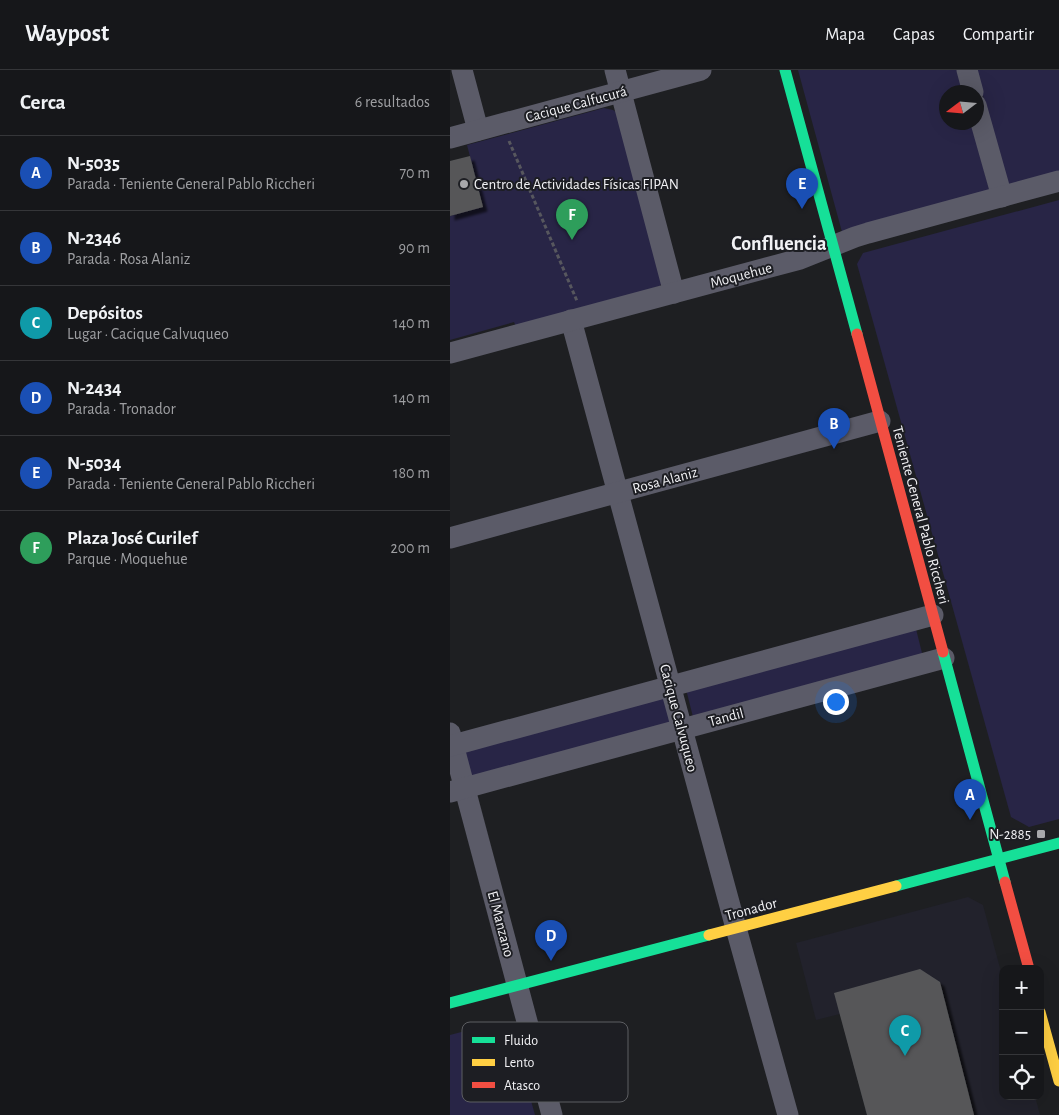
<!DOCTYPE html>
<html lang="es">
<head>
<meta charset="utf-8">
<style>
	:root { --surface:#16171a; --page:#232427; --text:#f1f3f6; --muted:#9e9fa2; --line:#353639; --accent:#a8a8ab }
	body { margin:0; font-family:"Alegreya Sans",sans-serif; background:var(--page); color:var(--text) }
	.controls { position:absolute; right:15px; bottom:15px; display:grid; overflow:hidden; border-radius:10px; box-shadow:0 5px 20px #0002 }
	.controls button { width:45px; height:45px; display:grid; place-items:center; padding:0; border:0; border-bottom:1px solid var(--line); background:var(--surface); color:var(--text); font:25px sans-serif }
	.compass { position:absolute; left:489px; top:15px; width:45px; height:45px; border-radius:50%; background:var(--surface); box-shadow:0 5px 20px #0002; rotate:254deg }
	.you { position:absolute; left:385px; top:631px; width:18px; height:18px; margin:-12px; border:4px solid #fff; border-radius:50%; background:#1a73e8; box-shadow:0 0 0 8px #1a73e833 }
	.badge { display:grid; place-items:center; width:32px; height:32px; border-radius:50%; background:var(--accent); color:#fff; font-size:16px; font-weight:700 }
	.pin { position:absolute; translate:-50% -41px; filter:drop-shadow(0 1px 2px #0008) }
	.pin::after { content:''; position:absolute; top:26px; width:18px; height:15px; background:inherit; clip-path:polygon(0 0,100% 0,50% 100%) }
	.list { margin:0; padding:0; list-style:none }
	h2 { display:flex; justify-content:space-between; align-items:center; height:65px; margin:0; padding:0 20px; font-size:21px }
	h2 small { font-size:16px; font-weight:400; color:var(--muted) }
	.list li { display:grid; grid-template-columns:32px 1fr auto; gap:15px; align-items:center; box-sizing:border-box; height:75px; padding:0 20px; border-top:1px solid var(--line) }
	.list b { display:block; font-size:19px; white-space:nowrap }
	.list p { margin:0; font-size:16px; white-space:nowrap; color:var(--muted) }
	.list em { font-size:16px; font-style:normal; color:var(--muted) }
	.icon { flex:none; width:28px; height:28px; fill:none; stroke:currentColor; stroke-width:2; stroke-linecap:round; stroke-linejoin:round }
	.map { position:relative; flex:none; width:609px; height:1045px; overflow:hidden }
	header { display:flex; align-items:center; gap:30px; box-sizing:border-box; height:70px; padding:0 25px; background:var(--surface); border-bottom:1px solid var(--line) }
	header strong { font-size:24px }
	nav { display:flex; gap:28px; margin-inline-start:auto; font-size:18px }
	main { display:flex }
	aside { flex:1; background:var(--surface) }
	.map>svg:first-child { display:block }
	.built { fill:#22222c }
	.green { fill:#282546 }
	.building { fill:#565759; filter:url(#shadow) }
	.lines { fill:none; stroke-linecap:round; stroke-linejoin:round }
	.path { stroke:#57575e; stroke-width:3; stroke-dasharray:4 2.5; stroke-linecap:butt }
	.street { stroke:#5b5b68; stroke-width:21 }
	.fast { stroke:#16e098; stroke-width:11 }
	.slow { stroke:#ffcf43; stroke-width:11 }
	.jam { stroke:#f24e42; stroke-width:11 }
	.poi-dot { fill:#a8a8ab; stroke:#1d1e23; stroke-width:2 }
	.labels { text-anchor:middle; stroke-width:4; stroke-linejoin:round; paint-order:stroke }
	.street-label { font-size:15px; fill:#f2f2f5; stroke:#1d1e23 }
	.poi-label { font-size:15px; fill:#f2f2f5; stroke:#1d1e23; text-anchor:start }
	.district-label { font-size:20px; font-weight:bold; fill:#f2f2f5; stroke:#1d1e23 }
	.key { fill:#1d1e23; stroke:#5d5e62; stroke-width:1 }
	.key-label { font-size:14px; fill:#f2f2f5 }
</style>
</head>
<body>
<header>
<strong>Waypost</strong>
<nav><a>Mapa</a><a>Capas</a><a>Compartir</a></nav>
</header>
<main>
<aside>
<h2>Cerca<small>6 resultados</small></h2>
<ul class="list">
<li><span class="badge" style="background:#1a4fb4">A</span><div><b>N-5035</b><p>Parada · Teniente General Pablo Riccheri</p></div><em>70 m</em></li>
<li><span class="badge" style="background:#1a4fb4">B</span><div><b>N-2346</b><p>Parada · Rosa Alaniz</p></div><em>90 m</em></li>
<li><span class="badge" style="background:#0f9aa8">C</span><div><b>Depósitos</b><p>Lugar · Cacique Calvuqueo</p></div><em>140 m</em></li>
<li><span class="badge" style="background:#1a4fb4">D</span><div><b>N-2434</b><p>Parada · Tronador</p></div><em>140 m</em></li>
<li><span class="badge" style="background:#1a4fb4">E</span><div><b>N-5034</b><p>Parada · Teniente General Pablo Riccheri</p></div><em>180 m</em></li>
<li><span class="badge" style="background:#2e9e5b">F</span><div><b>Plaza José Curilef</b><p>Parque · Moquehue</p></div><em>200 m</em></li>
</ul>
</aside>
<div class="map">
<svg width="609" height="1045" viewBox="0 0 609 1045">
	<defs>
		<filter id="shadow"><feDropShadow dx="4.5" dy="4.5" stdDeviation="1" flood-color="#0009"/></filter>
	</defs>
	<rect width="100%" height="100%" fill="#1e1f22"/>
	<!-- built -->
	<polygon class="built" points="518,827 533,835 553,909 553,1026 585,1026 590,1045 417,1045 390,944 366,950 346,873"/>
	<!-- green -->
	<g class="green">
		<polygon points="348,0 507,0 513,22 497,22 497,52 521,53 540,122 392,162"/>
		<polygon points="526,0 609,0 609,103 558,117"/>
		<polygon points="154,38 163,40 166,42 212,212 210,216 67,259 64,252 0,270 0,146 33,137 17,75"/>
		<polygon points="609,130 609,749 579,757 561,747 407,194 413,183"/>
		<polygon points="466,559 473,587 243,647 236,619"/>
		<polygon points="214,626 221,653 21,707 13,680"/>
		<polygon points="49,952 61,959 85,1045 0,1045 0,965"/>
	</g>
	<!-- building -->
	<g class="building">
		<polygon points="20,86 33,137 0,146 0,91"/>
		<polygon points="470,899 490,912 524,1045 417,1045 384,923"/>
	</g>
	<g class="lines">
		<!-- path -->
		<polyline class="path" points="59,71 127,231"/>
		<!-- street -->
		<g class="street">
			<polyline points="12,0 28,60"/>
			<polyline points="165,0 224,223"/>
			<polyline points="517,0 523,22"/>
			<polyline points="526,35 552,127"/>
			<polyline points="0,68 251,0"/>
			<polyline points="121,250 286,858 338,1045"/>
			<polyline points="0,283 350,189 405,167 418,163 609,111"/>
			<polyline points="0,468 430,351"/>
			<polyline points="0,663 102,1045"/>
			<polyline points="0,676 483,545"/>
			<polyline points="0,722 494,588"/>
		</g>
		<!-- fast -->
		<g class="fast">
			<polyline points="335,0 407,264"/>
			<polyline points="493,582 555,812"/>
			<polyline points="446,816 609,773"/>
			<polyline points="0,933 259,865"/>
		</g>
		<!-- slow -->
		<g class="slow">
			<polyline points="259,865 446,816"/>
			<polyline points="590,942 609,1011"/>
		</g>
		<!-- jam -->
		<g class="jam">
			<polyline points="407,264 493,582"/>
			<polyline points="555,812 579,899"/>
		</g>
	</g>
	<!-- markers -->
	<g class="poi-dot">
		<circle cx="14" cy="114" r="5"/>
		<rect x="586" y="759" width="10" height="10" rx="2.5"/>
	</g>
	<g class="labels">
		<!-- street labels -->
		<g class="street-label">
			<text transform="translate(126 34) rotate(-15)" y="5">Cacique Calfucurá</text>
			<text transform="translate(291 205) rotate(-15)" y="5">Moquehue</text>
			<text transform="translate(215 410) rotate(-15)" y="5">Rosa Alaniz</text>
			<text transform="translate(471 445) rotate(75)" y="5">Teniente General Pablo Riccheri</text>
			<text transform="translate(276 647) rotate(-15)" y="5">Tandil</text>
			<text transform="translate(229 648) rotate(75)" y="5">Cacique Calvuqueo</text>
			<text transform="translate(301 839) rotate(-15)" y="5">Tronador</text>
			<text transform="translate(51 854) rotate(75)" y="5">El Manzano</text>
		</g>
		<!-- poi labels -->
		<g class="poi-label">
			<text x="24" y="119">Centro de Actividades Físicas FIPAN</text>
			<text x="581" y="769" text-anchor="end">N-2885</text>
		</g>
		<!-- district labels -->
		<g class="district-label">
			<text x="329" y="180">Confluencia</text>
		</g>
	</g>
	<!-- legend -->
	<rect x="12" y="952" width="166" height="80" rx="8" class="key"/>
	<rect x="22" y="967" width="23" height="6" fill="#16e098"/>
	<rect x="22" y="989" width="23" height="7" fill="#ffcf43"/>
	<rect x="22" y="1012" width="23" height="6" fill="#f24e42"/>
	<g class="key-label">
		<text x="54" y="975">Fluido</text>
		<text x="54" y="997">Lento</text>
		<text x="54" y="1020">Atasco</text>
	</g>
</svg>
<div class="controls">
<button>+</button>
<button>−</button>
<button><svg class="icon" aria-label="locate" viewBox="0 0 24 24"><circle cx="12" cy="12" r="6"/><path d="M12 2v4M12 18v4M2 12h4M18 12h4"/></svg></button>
</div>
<svg class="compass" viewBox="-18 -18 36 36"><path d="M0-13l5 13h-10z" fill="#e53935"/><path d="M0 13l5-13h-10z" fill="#9e9fa2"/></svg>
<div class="you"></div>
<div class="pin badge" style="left:520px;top:750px;background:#1a4fb4">A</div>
<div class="pin badge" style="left:384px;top:379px;background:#1a4fb4">B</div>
<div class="pin badge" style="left:455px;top:986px;background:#0f9aa8">C</div>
<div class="pin badge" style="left:101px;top:891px;background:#1a4fb4">D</div>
<div class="pin badge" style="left:352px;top:139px;background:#1a4fb4">E</div>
<div class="pin badge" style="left:122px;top:170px;background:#2e9e5b">F</div>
</div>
</main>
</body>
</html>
